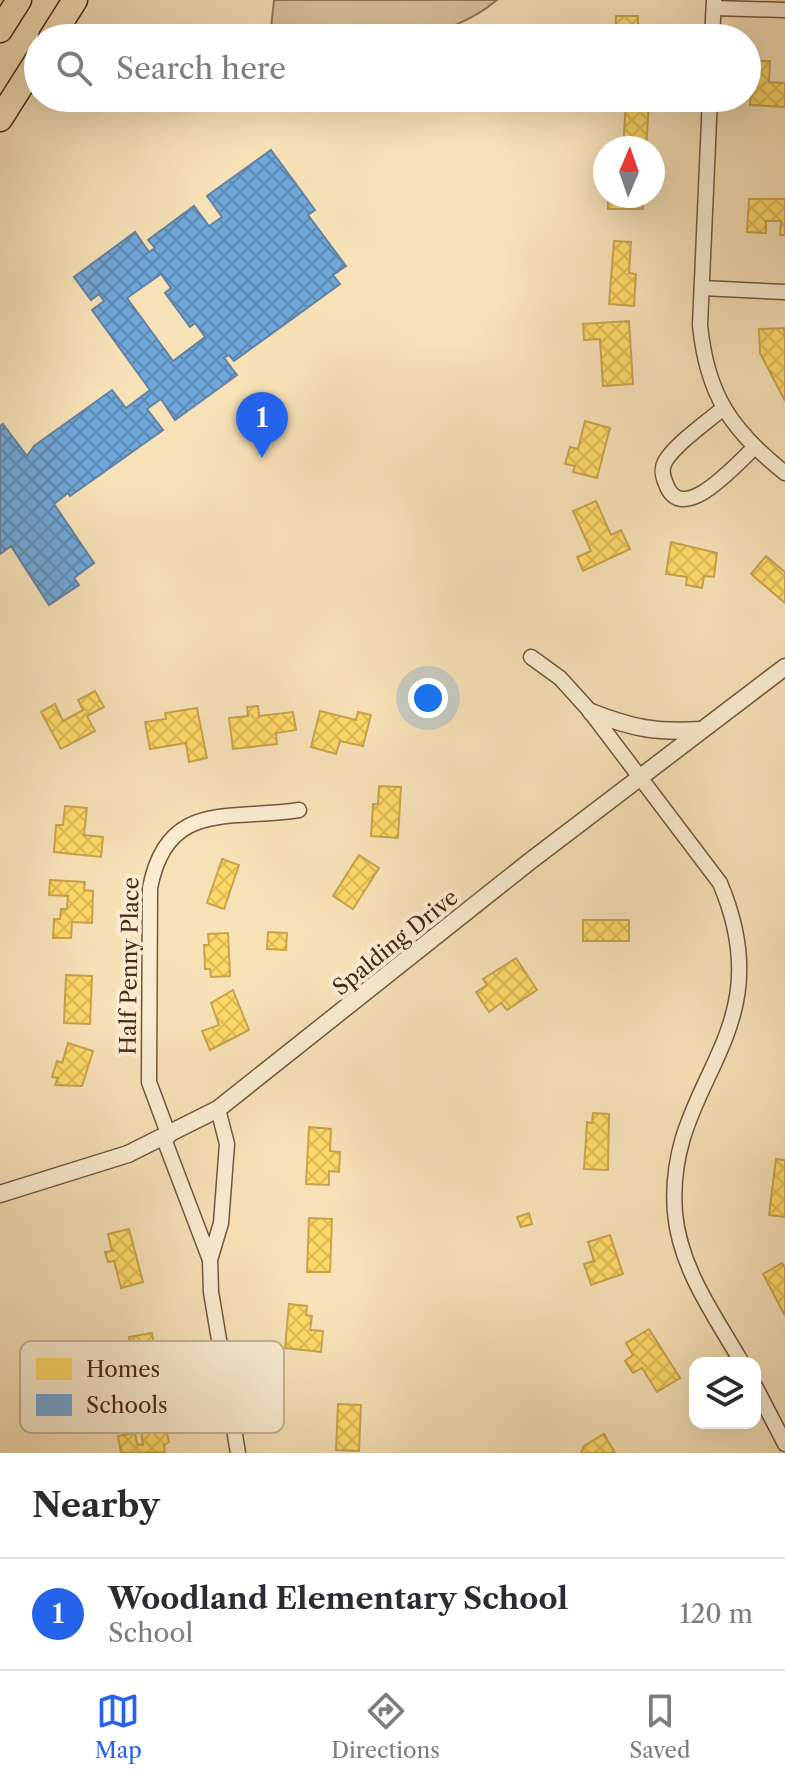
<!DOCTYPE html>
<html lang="en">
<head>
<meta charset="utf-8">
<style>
	:root { --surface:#fff; --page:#f7f7f7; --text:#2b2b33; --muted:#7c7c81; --line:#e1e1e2; --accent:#2563eb }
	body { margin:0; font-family:"Libre Caslon Text",serif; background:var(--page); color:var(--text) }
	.controls { position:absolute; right:24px; bottom:24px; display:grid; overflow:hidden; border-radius:16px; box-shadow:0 8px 32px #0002 }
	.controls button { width:72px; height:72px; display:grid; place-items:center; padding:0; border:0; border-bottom:2px solid var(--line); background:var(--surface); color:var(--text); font:40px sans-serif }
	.compass { position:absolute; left:593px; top:136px; width:72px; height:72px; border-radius:50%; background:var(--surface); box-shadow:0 8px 32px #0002; rotate:2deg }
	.you { position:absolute; left:428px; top:698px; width:28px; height:28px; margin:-20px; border:6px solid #fff; border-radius:50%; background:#1a73e8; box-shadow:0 0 0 12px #1a73e833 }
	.badge { display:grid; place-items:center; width:52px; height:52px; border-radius:50%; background:var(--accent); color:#fff; font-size:26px; font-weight:700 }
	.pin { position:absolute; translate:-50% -66px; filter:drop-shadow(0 2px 4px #0008) }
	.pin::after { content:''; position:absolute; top:42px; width:28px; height:24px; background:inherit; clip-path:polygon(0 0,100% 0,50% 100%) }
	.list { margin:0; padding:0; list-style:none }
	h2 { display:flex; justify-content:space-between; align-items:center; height:104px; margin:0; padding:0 32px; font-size:34px }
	h2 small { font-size:26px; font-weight:400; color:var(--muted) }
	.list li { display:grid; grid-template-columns:52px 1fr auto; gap:24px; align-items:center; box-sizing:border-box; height:112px; padding:0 32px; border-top:2px solid var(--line) }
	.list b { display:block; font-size:30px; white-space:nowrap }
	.list p { margin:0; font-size:26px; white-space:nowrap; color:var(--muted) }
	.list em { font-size:26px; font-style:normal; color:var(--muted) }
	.icon { flex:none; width:44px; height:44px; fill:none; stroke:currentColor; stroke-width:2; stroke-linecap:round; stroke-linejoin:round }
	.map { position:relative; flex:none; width:785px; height:1453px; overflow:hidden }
	.search { position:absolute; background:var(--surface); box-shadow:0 8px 32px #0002; left:24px; right:24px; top:24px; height:88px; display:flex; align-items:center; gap:20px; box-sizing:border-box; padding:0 28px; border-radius:44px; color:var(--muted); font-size:30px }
	.sheet { height:216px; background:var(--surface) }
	nav { display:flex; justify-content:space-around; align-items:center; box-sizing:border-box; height:112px; border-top:2px solid var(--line); background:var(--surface); font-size:22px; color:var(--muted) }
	nav a { display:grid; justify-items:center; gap:4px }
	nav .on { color:var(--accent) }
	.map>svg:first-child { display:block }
	.green { fill:#d9c29c; stroke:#91765a; stroke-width:2 }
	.homes { fill:url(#homes-cross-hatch); stroke:#c8a44e; stroke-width:2 }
	.schools { fill:url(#schools-cross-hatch); stroke:#6482a1; stroke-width:2; fill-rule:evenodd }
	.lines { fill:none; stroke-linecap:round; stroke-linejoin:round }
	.minor-casing { stroke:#74573f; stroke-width:17 }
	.tertiary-casing { stroke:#74573f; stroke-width:19 }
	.motorway-casing { stroke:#492917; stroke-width:27 }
	.minor { stroke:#faecd0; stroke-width:14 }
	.tertiary { stroke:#faecd0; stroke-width:16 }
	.motorway { stroke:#f7e1b7; stroke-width:24 }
	.labels { text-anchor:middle; stroke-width:8; stroke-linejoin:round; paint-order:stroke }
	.street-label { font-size:22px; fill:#492917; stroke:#faecd0 }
	.key { fill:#faecd0; stroke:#c5b298; stroke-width:2 }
	.key-label { font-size:22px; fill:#492917 }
</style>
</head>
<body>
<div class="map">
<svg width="785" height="1453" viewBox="0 0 785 1453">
	<defs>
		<pattern id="homes-cross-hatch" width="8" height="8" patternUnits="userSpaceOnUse" patternTransform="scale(2)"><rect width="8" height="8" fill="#ffd966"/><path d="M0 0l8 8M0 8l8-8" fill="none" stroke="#dcba58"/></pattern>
		<pattern id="schools-cross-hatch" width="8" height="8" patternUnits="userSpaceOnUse" patternTransform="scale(2)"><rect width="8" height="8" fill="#6fa8dc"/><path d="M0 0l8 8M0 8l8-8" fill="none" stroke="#5d89b1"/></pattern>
	</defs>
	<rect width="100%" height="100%" fill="#f7e1b7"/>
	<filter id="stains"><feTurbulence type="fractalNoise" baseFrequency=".0025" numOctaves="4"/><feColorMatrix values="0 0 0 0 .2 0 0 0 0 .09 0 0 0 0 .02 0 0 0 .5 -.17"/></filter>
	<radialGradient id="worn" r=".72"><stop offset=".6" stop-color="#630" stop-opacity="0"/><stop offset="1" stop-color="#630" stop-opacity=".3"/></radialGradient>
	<!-- green -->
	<path class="green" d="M274 0H497C432 54 350 38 270 38Z"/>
	<!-- homes -->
	<g class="homes">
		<polygon points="616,16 638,16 638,38 615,38"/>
		<polygon points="753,61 770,61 769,82 785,83 785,107 750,105"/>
		<polygon points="626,102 649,104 646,148 623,148"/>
		<rect x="608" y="196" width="35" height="13"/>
		<polygon points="749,199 785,199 785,235 780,235 781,221 766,221 766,233 747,232"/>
		<polygon points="614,241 631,242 629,273 636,274 634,306 609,304"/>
		<polygon points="629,321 633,384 603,386 600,339 584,340 583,324"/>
		<polygon points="784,328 785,339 785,401 760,353 759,329"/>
		<polygon points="585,421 610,428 597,478 573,472 575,466 565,464 570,447 578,449"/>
		<polygon points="596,501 611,535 621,530 630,549 583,571 577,557 591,551 573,511"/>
		<polygon points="671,542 717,553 714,577 704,576 702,588 686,585 687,577 666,574"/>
		<polygon points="766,556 785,572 785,603 751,574"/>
		<polygon points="95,691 104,707 87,716 95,731 61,749 41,712 55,704 63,721 83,710 78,700"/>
		<polygon points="258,706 259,716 293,712 296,730 276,733 277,744 233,749 229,718 248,716 247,707"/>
		<polygon points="197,708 207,758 189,762 186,743 150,749 145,722 166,719 165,713"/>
		<polygon points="320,711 356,720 358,712 371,715 363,746 340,741 336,754 311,747"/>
		<polygon points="379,786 401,787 398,838 371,836 373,804 378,804"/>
		<polygon points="65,806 87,808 84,835 103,837 101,857 54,852 56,825 63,825"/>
		<polygon points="359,855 379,868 353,909 333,896"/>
		<polygon points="222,859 239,865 224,909 207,903"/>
		<polygon points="50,880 85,882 84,890 93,891 92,923 72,922 71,938 53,938 54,919 60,919 61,909 67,909 68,896 49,895"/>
		<rect x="583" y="920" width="46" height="21"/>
		<polygon points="268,932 287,933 286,950 267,949"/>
		<polygon points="228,933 230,976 211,977 210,969 205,969 204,945 209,945 208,934"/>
		<polygon points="516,958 537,990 507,1010 501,1003 489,1012 476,992 487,985 483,979"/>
		<polygon points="66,975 92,976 90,1024 64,1023"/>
		<polygon points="233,990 249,1030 210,1050 202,1031 219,1025 211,1003"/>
		<polygon points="68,1043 93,1051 82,1086 55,1085 58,1078 52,1077 57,1061 62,1063"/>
		<polygon points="593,1113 609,1114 608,1170 584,1169 587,1122 592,1123"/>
		<polygon points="309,1127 331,1129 330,1151 340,1152 339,1172 329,1171 329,1185 306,1184"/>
		<polygon points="776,1159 785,1160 785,1217 769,1215"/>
		<polygon points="529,1213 532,1224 521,1227 517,1217"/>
		<polygon points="309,1218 332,1219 330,1272 307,1272"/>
		<polygon points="129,1229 143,1282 121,1288 114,1261 108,1262 105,1252 112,1251 108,1234"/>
		<polygon points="610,1235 623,1274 591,1285 584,1264 594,1261 588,1242"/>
		<polygon points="782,1263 785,1268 785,1316 763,1274"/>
		<polygon points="289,1304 307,1306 306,1315 312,1316 310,1330 323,1331 321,1352 285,1348"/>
		<polygon points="649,1329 680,1378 657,1392 642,1368 633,1373 625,1361 633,1355 626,1343"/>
		<polygon points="152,1333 157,1367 162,1367 163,1378 134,1383 132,1371 124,1372 122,1356 132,1355 129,1337"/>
		<polygon points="338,1404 361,1405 359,1451 336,1450"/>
		<polygon points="161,1406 169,1442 164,1445 165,1452 121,1453 118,1436 135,1433 137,1444 143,1445 138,1409"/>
		<polygon points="604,1434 615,1453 581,1453 584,1446"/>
	</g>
	<!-- schools -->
	<path class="schools" d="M271 150 315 210 308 215 346 266 333 275 340 284 234 361 229 355 224 358 237 375 175 420 161 399 147 409 163 430 70 496 68 493 54 504 94 563 74 578 79 585 49 605 11 546 0 554V426L3 424 27 456 34 446 112 390 126 408 150 390 92 310 104 301 99 294 91 300 74 277 135 232 149 252 155 248 148 240 194 206 209 226 222 217 207 196ZM161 274 171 288 165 293 190 327 195 323 205 337 173 361 127 298Z"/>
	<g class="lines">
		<defs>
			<g id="minor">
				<polyline points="714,8 785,10"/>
				<polyline points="712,38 714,0"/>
				<path d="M710 98 700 325C707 395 731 430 785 473"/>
				<polyline points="702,288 785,292"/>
				<path d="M722 409C705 424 679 441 666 460 661 468 662 475 666 484 682 528 737 463 754 448"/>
				<path d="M531 657 560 678 589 710 720 883C785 1037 664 1080 675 1213 680 1269 715 1316 742 1363"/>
				<polyline points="218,1109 227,1144 221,1223 210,1260 211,1292 238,1453"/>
				<path d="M169 1136 149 1082 150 888C167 799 230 821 299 810"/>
				<polyline points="164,1139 210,1260"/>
				<polyline points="755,1386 785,1444"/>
			</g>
			<g id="tertiary">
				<path d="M591 712C632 728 656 733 701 730"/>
				<polyline points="0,1194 128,1154 218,1109 529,862 785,667"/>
			</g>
			<g id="motorway">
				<polyline points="0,30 19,0"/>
				<polyline points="51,38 75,0"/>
				<polyline points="0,119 38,59"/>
			</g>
		</defs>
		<!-- minor casing -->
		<use href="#minor" class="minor-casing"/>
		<!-- tertiary casing -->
		<use href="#tertiary" class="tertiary-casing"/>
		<!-- motorway casing -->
		<use href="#motorway" class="motorway-casing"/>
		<!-- minor -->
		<use href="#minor" class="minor"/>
		<!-- tertiary -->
		<use href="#tertiary" class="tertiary"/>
		<!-- motorway -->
		<use href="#motorway" class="motorway"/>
	</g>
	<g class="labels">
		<!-- street labels -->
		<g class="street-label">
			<text transform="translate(395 942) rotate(-39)" y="8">Spalding Drive</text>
			<text transform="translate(129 966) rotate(-89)" y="8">Half Penny Place</text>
		</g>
	</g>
	<!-- legend -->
	<rect x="20" y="1341" width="264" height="92" rx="12" class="key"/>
	<rect x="36" y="1358" width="36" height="22" fill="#ffd966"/>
	<rect x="36" y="1394" width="36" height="22" fill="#6fa8dc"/>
	<g class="key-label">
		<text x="86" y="1377">Homes</text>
		<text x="86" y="1413">Schools</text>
	</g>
	<rect width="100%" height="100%" filter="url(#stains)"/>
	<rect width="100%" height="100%" fill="url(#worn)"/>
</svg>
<div class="controls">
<button><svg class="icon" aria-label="layers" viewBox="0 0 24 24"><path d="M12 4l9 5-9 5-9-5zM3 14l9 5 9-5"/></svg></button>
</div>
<svg class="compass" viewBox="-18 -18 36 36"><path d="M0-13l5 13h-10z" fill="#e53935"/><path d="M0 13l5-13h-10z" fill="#7c7c81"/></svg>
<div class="you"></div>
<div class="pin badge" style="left:262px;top:458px">1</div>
<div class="search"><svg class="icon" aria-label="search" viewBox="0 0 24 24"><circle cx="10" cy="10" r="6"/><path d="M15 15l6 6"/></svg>Search here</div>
</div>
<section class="sheet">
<h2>Nearby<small></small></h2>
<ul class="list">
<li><span class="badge">1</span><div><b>Woodland Elementary School</b><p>School</p></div><em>120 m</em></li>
</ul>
</section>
<nav>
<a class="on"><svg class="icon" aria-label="map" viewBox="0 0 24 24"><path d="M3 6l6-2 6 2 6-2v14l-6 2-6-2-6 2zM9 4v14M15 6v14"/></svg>Map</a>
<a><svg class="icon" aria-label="directions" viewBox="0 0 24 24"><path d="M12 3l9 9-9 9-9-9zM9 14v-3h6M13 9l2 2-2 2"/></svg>Directions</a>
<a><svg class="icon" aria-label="saved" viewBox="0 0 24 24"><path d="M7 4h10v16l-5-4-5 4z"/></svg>Saved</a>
</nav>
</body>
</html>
